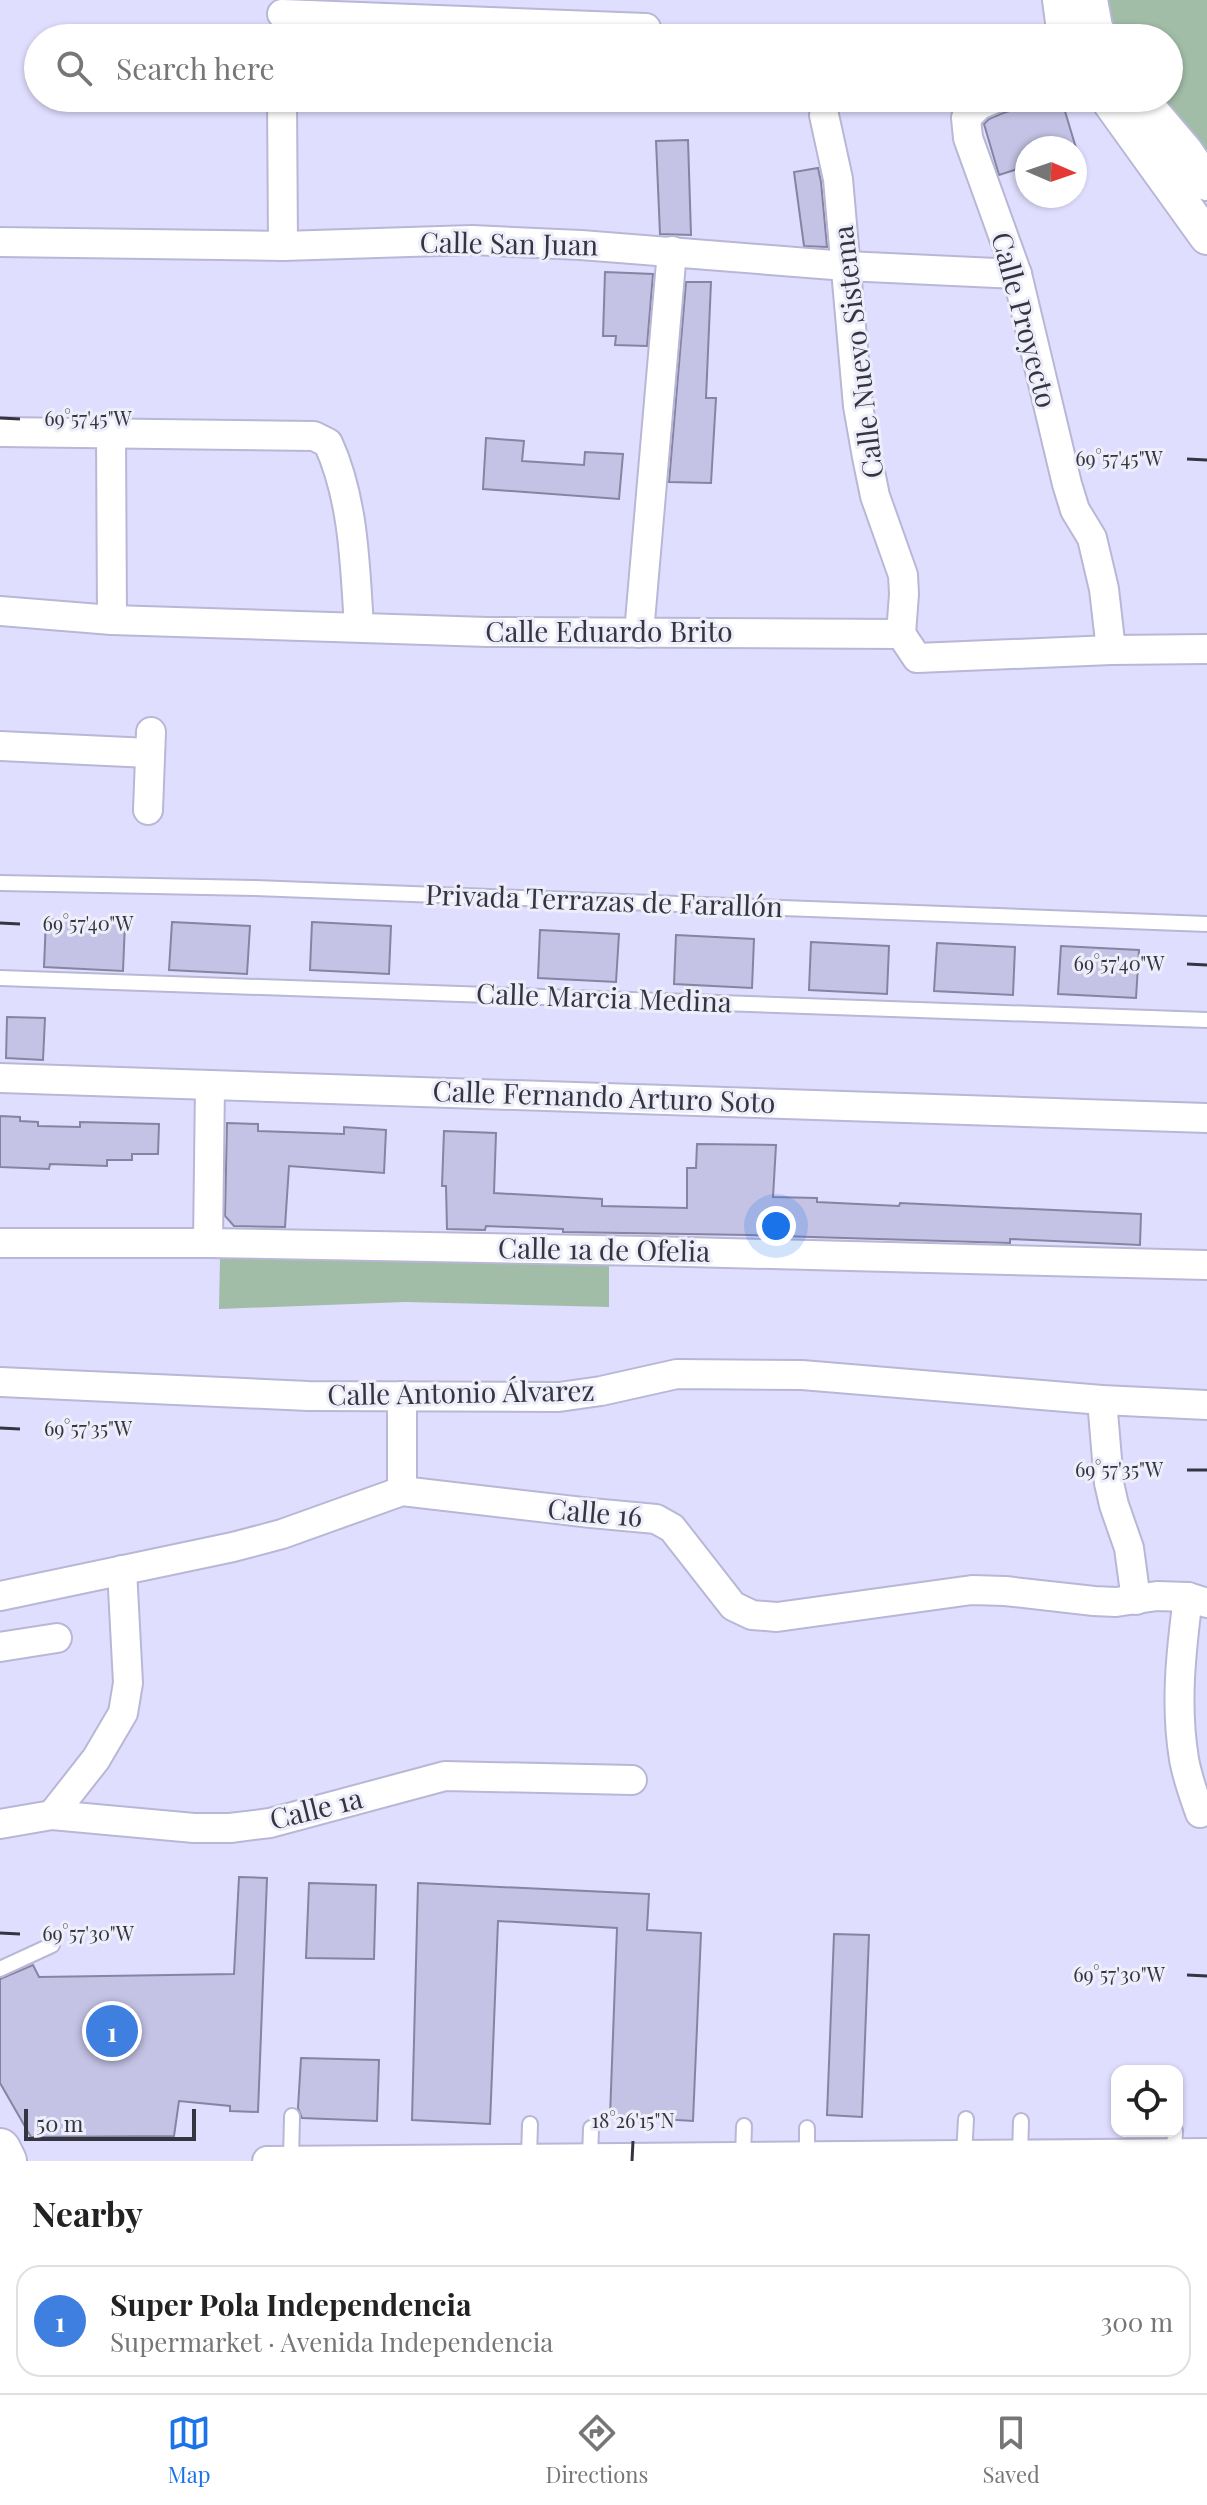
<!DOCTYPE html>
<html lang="en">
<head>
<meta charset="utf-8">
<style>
	:root { --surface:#fff; --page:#f6f6f6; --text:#222; --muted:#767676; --line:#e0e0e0; --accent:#1a73e8 }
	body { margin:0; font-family:"Playfair Display",serif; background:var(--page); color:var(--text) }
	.controls { position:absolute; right:24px; bottom:24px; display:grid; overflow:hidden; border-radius:16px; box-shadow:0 2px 6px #0004 }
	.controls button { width:72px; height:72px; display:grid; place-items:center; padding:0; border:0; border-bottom:2px solid var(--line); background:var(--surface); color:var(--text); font:40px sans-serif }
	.compass { position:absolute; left:1015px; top:136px; width:72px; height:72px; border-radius:50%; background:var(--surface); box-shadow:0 2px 6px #0004; rotate:92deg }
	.scale { position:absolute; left:24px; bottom:20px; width:172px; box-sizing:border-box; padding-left:8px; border:4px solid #353541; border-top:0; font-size:22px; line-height:28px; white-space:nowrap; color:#353541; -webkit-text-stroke:6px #eeeefa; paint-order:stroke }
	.you { position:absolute; left:776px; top:1226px; width:28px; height:28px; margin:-20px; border:6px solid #fff; border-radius:50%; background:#1a73e8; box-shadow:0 0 0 12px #1a73e833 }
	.badge { display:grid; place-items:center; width:52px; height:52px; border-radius:50%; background:var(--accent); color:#fff; font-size:26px; font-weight:700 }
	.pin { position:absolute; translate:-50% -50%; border:4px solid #fff; box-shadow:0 2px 8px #0006 }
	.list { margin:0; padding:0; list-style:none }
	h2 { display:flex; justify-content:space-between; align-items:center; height:104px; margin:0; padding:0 32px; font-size:34px }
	h2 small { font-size:26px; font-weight:400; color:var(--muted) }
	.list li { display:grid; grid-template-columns:52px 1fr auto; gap:24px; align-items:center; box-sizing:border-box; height:112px; margin:0 16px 16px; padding:0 16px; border:2px solid var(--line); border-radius:24px }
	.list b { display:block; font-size:30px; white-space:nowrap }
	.list p { margin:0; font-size:26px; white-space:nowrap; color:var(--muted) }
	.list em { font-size:26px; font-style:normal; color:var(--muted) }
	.icon { flex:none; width:44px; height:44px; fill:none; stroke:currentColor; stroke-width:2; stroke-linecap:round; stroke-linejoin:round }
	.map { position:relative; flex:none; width:1207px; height:2161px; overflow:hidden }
	.search { position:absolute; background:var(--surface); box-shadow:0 2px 6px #0004; left:24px; right:24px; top:24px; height:88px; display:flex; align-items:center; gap:20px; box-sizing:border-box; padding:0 28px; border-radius:44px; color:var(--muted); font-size:30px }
	.sheet { height:232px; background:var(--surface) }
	nav { display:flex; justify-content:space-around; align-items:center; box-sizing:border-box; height:112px; border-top:2px solid var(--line); background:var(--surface); font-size:22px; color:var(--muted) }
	nav a { display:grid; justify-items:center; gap:4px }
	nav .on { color:var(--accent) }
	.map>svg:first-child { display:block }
	.green { fill:#a1bca7 }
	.building { fill:#c4c3e5; stroke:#8684a1; stroke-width:2 }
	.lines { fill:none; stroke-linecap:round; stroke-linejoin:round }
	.service-casing { stroke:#b8b7d5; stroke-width:18 }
	.minor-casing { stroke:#b8b7d5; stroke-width:32 }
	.tertiary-casing { stroke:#b8b7d5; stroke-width:38 }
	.secondary-casing { stroke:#b8b7d5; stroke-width:44 }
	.service { stroke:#fff; stroke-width:14 }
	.minor { stroke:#fff; stroke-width:28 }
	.tertiary { stroke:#fff; stroke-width:34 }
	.secondary { stroke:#fff; stroke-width:40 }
	.ticks { fill:none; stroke:#353541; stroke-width:3 }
	.labels { text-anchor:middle; stroke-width:6; stroke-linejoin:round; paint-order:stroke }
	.street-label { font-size:28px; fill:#353541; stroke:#eeeefa }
	.ticks-label { font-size:20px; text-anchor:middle; fill:#353541; stroke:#eeeefa; stroke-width:6; stroke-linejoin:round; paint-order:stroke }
</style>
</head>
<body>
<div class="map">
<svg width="1207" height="2161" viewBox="0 0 1207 2161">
	<rect width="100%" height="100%" fill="#e0defe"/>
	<!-- green -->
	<g class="green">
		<polygon points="1101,0 1207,0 1207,164 1155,98 1169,98 1169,38 1112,38"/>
		<polygon points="220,1258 609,1258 609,1307 405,1302 219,1309"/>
	</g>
	<!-- building -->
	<g class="building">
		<polygon points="1052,98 1061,98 1076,148 1027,148 1027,166 999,175 984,124 989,119 1003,113"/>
		<polygon points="688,140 691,235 660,234 656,141"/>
		<polygon points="818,168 821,182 827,247 804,246 794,172"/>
		<polygon points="605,272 653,274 647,346 615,345 616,336 603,336"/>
		<polygon points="686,282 711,282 706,398 716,398 711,483 669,482"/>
		<polygon points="486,438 524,441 522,461 584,465 585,452 623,454 619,499 483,489"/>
		<polygon points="46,919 125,923 123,971 44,967"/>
		<polygon points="172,922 250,926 247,974 169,970"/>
		<polygon points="312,922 391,926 389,974 310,970"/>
		<polygon points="540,930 619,934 616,982 538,978"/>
		<polygon points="676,935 754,939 752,988 674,984"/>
		<polygon points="811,942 889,946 887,994 809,990"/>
		<polygon points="937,943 1015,947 1013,995 934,991"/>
		<polygon points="1061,946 1139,950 1136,998 1058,994"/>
		<polygon points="7,1017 45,1018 43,1060 6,1058"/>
		<polygon points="0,1116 20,1117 20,1121 38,1122 38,1126 80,1127 80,1122 159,1124 158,1154 132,1154 132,1160 107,1160 107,1166 50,1164 49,1169 0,1167"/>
		<polygon points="227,1123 258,1124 258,1131 344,1134 344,1127 386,1130 384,1173 289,1166 285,1227 234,1226 225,1216"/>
		<polygon points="444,1131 496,1133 494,1193 602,1199 602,1206 687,1208 687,1168 696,1168 697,1144 776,1145 773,1197 817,1198 817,1202 899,1206 900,1203 1141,1214 1140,1245 1010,1239 1010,1243 749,1235 563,1232 563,1229 486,1226 485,1230 447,1229 446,1186 442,1186"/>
		<polygon points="239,1877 267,1878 258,2112 230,2111 230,2106 179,2101 174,2136 31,2137 0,2083 0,1979 33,1965 39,1977 234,1974"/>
		<polygon points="309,1883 376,1885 374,1959 306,1958"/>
		<polygon points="418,1883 649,1894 647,1930 701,1933 693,2121 610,2116 617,1928 498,1921 490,2124 412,2120"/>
		<polygon points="834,1934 869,1935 862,2117 827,2115"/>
		<polygon points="301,2058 379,2060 377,2121 302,2118 298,2108"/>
	</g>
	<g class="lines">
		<defs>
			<g id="service">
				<polyline points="0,883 255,888 1207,924"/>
				<polyline points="0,978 1207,1020"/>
				<polyline points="0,1969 52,1945"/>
				<polyline points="1174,2154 1175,2131"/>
				<polyline points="964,2155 966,2119"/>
				<polyline points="1020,2155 1021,2121"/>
				<polyline points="743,2156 744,2126"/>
				<polyline points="807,2156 807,2128"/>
				<polyline points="529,2158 530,2124"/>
				<polyline points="590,2158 591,2128"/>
				<polyline points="291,2159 292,2116"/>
			</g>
			<g id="minor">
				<polyline points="282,14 646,28"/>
				<polyline points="282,98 283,246"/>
				<polyline points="996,98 979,105 966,118 968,138 1017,274 1067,484 1075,510 1092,538 1104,589 1111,650"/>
				<polyline points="824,115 838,179 858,406 867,457 875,496 903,575 904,594 901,634"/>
				<polyline points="0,242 283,246 472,240 581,245 846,266 1017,274"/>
				<path d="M0 432 314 436 328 443C354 500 355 566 359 627"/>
				<polyline points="111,433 112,620"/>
				<polyline points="0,611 112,620 487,632 901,634"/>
				<polyline points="639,633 672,251"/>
				<polyline points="901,634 917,658 1111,650 1207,649"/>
				<polyline points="0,746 149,753"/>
				<polyline points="148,810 151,732"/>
				<polyline points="0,1078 1207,1118"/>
				<polyline points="0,1243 208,1243 648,1251 1207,1265"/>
				<polyline points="208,1243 210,1085"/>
				<polyline points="0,1382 308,1396 559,1397 601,1391 677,1374 802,1375 1102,1400 1207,1405"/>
				<polyline points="1102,1400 1109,1483 1114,1505 1129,1548 1136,1600"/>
				<polyline points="402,1491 402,1396"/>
				<polyline points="0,1596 233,1547 282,1534 402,1491 591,1513 656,1519 672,1528 733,1606 752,1615 777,1617 972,1590 1005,1591 1094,1601 1116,1602 1157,1596 1188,1597 1207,1603"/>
				<path d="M1188 1597C1181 1652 1175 1705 1184 1759 1187 1777 1194 1796 1200 1813"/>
				<polyline points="0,1647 57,1638"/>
				<polyline points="52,1815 96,1759 123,1713 128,1683 122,1570"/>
				<polyline points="0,1824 52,1815 194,1828 230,1828 270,1823 445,1776 632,1780"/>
				<polyline points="267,2161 1207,2153"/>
			</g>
			<g id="tertiary">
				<polyline points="1060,0 1063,22 1070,38"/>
				<polyline points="1090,0 1095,27 1100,38"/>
				<polyline points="1107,98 1207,237"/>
				<polyline points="1140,98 1185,151 1207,183"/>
			</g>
			<polyline id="secondary" points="0,2149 6,2161"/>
		</defs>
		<!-- service casing -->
		<use href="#service" class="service-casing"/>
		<!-- minor casing -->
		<use href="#minor" class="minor-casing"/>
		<!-- tertiary casing -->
		<use href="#tertiary" class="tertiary-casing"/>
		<!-- secondary casing -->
		<use href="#secondary" class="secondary-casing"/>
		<!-- service -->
		<use href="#service" class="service"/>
		<!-- minor -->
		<use href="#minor" class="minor"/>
		<!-- tertiary -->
		<use href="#tertiary" class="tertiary"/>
		<!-- secondary -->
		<use href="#secondary" class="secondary"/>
	</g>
	<!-- ticks -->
	<path class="ticks" d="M0 418 20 419M1187 459 1207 460M0 923 20 924M1187 964 1207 965M0 1428 20 1429M1187 1470H1207M0 1933 20 1934M1187 1975 1207 1976M632 2161 633 2141"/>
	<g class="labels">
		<!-- street labels -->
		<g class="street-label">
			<text transform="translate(509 244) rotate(1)" y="10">Calle San Juan</text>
			<text transform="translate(1024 320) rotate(75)" y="10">Calle Proyecto</text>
			<text transform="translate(858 352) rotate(-97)" y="10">Calle Nuevo Sistema</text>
			<text x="609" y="642">Calle Eduardo Brito</text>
			<text transform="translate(604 901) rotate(2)" y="10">Privada Terrazas de Farallón</text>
			<text transform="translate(604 998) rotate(2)" y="10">Calle Marcia Medina</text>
			<text transform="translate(604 1097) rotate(2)" y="10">Calle Fernando Arturo Soto</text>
			<text transform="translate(604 1250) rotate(1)" y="10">Calle 1a de Ofelia</text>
			<text transform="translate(461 1393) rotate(-1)" y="10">Calle Antonio Álvarez</text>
			<text transform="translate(595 1513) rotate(5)" y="10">Calle 16</text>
			<text transform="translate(316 1809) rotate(-14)" y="10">Calle 1a</text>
		</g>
	</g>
	<g class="ticks-label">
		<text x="88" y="426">69°57'45"W</text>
		<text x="1119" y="466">69°57'45"W</text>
		<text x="88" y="931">69°57'40"W</text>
		<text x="1119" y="971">69°57'40"W</text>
		<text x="88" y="1436">69°57'35"W</text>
		<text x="1119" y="1477">69°57'35"W</text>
		<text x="88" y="1941">69°57'30"W</text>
		<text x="1119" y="1982">69°57'30"W</text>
		<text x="633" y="2128">18°26'15"N</text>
	</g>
</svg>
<div class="controls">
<button><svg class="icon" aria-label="locate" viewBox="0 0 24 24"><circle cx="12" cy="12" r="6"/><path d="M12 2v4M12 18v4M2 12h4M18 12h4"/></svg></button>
</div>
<svg class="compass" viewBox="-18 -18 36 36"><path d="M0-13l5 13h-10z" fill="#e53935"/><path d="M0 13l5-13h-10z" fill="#767676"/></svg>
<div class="scale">50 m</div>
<div class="you"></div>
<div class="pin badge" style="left:112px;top:2031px;background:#3f7fe0">1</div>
<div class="search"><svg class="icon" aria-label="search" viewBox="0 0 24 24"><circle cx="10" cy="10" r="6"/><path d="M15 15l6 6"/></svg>Search here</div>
</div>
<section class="sheet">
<h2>Nearby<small></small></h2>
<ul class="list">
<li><span class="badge" style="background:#3f7fe0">1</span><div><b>Super Pola Independencia</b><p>Supermarket · Avenida Independencia</p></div><em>300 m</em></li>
</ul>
</section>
<nav>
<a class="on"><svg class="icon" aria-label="map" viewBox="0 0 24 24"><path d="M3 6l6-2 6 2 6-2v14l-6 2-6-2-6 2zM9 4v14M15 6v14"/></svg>Map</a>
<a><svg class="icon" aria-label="directions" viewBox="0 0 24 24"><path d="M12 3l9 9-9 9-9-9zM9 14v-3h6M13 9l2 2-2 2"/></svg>Directions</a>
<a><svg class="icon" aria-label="saved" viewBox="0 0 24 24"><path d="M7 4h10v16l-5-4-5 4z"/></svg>Saved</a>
</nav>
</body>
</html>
